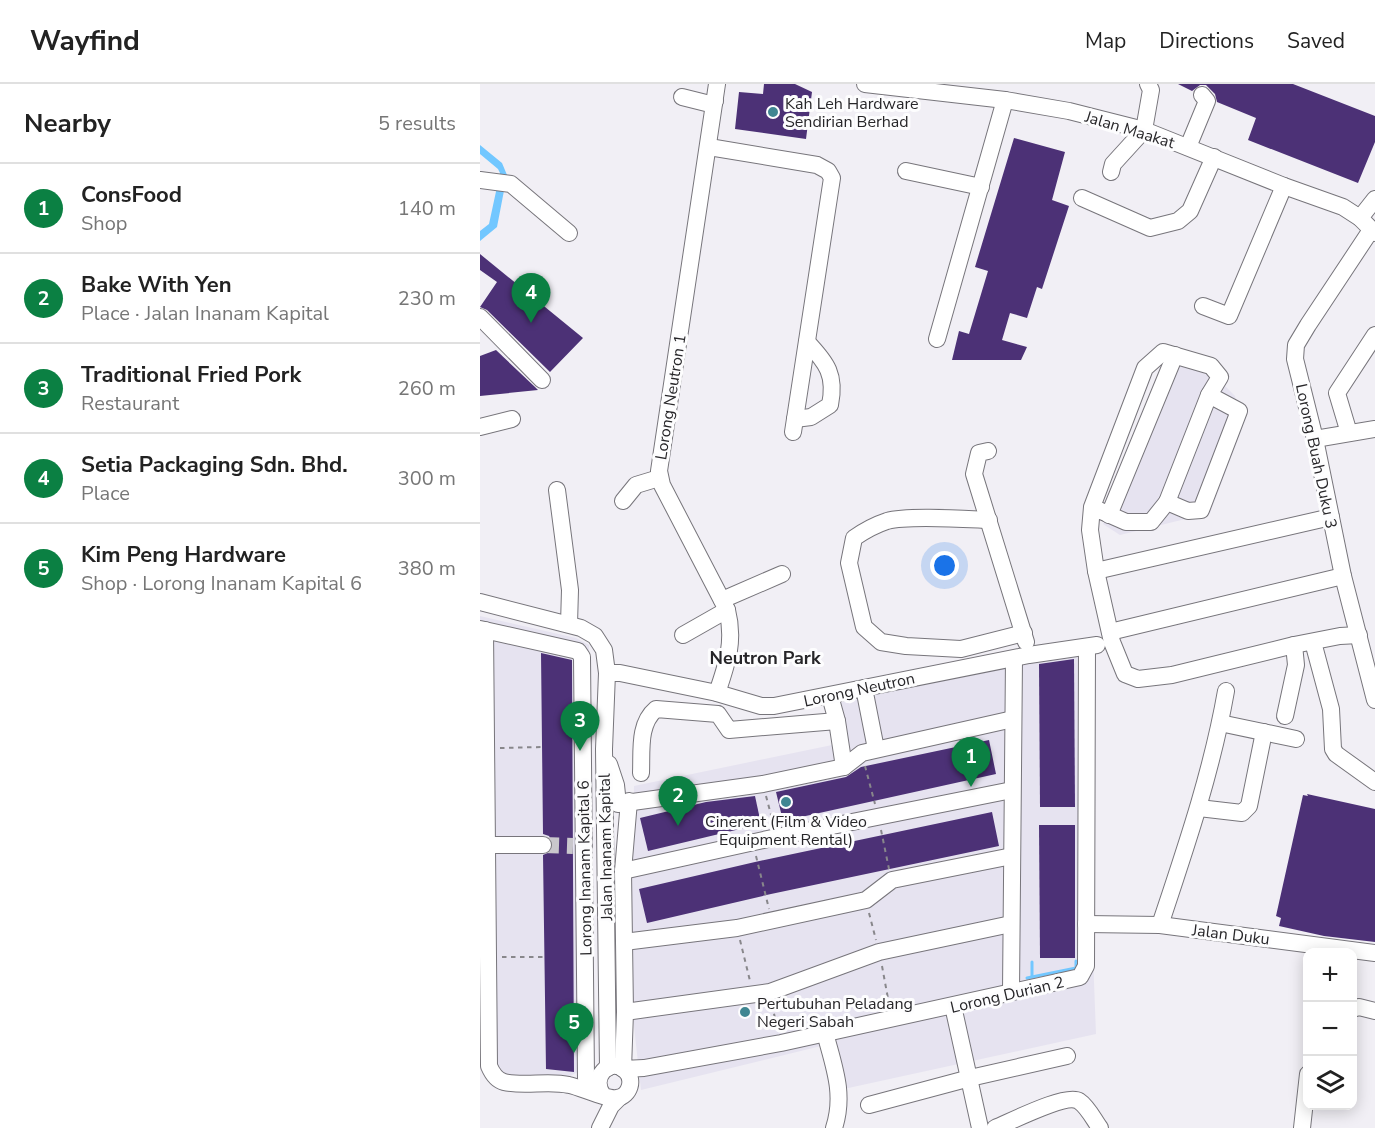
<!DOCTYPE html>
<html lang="en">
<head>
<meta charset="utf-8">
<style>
	:root { --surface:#fff; --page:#f6f6f6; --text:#222; --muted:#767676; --line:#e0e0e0; --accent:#0b8043 }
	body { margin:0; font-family:"Nunito Sans",sans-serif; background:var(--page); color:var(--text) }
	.controls { position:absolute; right:18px; bottom:18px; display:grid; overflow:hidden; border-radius:12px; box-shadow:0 3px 15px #0003 }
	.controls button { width:54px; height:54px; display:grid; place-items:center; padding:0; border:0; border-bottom:2px solid var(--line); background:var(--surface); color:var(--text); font:30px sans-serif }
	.you { position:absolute; left:465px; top:482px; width:21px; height:21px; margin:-15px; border:4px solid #fff; border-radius:50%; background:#1a73e8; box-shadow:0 0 0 9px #1a73e833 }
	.badge { display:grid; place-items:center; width:39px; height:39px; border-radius:50%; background:var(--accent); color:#fff; font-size:20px; font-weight:700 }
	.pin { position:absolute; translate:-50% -50px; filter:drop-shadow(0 2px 3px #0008) }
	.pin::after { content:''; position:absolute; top:32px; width:21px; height:18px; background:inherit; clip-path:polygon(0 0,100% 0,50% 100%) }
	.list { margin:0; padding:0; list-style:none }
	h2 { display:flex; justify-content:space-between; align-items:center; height:78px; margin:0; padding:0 24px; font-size:26px }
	h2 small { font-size:20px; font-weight:400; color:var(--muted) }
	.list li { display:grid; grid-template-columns:39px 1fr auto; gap:18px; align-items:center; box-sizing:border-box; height:90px; padding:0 24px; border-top:2px solid var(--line) }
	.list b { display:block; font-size:22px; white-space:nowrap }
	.list p { margin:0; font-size:20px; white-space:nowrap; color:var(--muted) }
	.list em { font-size:20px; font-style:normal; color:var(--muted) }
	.icon { flex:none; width:33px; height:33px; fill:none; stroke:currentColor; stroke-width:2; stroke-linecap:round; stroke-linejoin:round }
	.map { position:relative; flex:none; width:895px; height:1044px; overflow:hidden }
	header { display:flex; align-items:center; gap:36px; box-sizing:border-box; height:84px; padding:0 30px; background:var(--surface); border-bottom:2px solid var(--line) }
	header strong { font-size:28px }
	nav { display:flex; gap:33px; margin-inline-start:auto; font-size:21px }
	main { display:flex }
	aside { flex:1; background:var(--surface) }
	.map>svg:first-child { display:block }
	.built { fill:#e6e3f0 }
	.water { fill:#72c7ff }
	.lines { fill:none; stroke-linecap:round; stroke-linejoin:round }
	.stream { stroke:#72c7ff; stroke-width:3 }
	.building { fill:#4c3176 }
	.minor-tunnel { stroke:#c9c7cc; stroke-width:16; stroke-dasharray:16 8; stroke-linecap:butt }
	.minor-casing { stroke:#77757b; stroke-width:18 }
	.path { stroke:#88878b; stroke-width:2; stroke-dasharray:4.5 4.5; stroke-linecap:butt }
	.minor { stroke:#fff; stroke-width:16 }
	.poi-dot { fill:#408692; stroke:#fdfdfe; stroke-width:2 }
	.labels { text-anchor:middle; stroke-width:6; stroke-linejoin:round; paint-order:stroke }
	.poi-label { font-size:16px; fill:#272629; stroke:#fdfdfe; text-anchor:start }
	.street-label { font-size:16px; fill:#272629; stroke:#fdfdfe }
	.neighbourhood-label { font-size:18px; font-weight:bold; fill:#272629; stroke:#fdfdfe }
</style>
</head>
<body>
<header>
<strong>Wayfind</strong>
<nav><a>Map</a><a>Directions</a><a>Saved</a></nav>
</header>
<main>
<aside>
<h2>Nearby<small>5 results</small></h2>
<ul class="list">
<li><span class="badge">1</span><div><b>ConsFood</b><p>Shop</p></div><em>140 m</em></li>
<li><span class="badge">2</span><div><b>Bake With Yen</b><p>Place · Jalan Inanam Kapital</p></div><em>230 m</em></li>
<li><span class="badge">3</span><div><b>Traditional Fried Pork</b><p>Restaurant</p></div><em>260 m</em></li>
<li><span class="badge">4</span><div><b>Setia Packaging Sdn. Bhd.</b><p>Place</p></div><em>300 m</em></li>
<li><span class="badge">5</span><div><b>Kim Peng Hardware</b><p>Shop · Lorong Inanam Kapital 6</p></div><em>380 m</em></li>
</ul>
</aside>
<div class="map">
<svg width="895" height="1044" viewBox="0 0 895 1044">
	<rect width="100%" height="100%" fill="#f1eff5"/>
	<!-- built -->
	<g class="built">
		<polygon points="689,274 730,287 755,312 763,342 730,429 640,451 623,440"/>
		<polygon points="0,532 96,554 109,561 112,981 84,995 28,993 16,986 0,835"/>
		<polygon points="601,557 616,950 350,1008 341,962 161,1006 150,906 154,702 357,660 355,606"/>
	</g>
	<!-- water -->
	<polygon class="water" points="0,61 22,79 27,91 17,143 0,157 0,147 9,140 20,89 18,85 0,70"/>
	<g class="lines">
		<!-- stream -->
		<g class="stream">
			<polyline points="552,893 552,878"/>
			<polyline points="547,894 596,884 596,877"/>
		</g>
	</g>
	<!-- building -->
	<g class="building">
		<polygon points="284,0 315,0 332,8 326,55 255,45 259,8 283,10"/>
		<polygon points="698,0 813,0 895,32 895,58 878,99 768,56 776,34 737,18 735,10 726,1 720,1 712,7"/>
		<polygon points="534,54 585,68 572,116 589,122 562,205 557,203 547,234 530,229 522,256 547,263 541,276 472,276 479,247 489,250 508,187 495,183"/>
		<polygon points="0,170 103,254 70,288 7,226 0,223 17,198 0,186"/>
		<polygon points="16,266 55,303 58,306 0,312 0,272"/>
		<polygon points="61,569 92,576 94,988 66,985 63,771 72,767 73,760 69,752 63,750"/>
		<polygon points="594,575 595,723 560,723 559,580"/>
		<polygon points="509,656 516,690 303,737 296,708 366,693 381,683"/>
		<polygon points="827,710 895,725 895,858 844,852 799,842 801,834 796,832 823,711 828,712"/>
		<polygon points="275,712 281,740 168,767 160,734 226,718"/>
		<polygon points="512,728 519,762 291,810 167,839 159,805 275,778"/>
		<polygon points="559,741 595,741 595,874 560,874"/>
	</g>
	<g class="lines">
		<!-- minor-tunnel -->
		<polyline class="minor-tunnel" points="63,761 93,762"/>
		<defs>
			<g id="minor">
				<path d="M237 0 179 387 182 401 247 526C255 557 247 580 237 609"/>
				<polyline points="385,0 525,16 589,27 664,46 804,102 863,123 880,134 895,149"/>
				<polyline points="202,13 230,20 235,17"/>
				<polyline points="229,63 337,81 348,87 352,94 313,348"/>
				<polyline points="708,63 727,17 722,11"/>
				<polyline points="426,87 501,103"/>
				<polyline points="631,88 633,80 664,46 671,6 668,0"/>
				<polyline points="0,96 31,100 89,149"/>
				<polyline points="602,114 670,144 698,137 710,127 734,73"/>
				<polyline points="880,134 895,115"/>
				<polyline points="891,146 828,241 816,261 815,275 835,355 863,492 895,616"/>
				<polyline points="723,222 749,232 804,102"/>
				<polyline points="0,233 62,296"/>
				<polyline points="457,255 525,16"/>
				<path d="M315 335 331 333 350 321C356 291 347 279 327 258"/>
				<polyline points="0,343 32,335"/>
				<polyline points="869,349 857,309 895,251"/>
				<polyline points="835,355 895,345"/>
				<polyline points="508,367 499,369 494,390 546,558"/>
				<polyline points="77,406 90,506 89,540"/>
				<polyline points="143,417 156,401 179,394"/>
				<polyline points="687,418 729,311"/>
				<polyline points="612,423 646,438 671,438 687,418 708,427 721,426 759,327 729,311 740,293 731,282 683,268 665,284 612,423 610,446 616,487 632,558 645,590 658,595 692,591 814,561 860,552 879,551"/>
				<polyline points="629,431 695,271"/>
				<path d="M509 436C486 435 427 431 407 437 395 441 384 447 374 454L369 479 384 543 401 558 426 562 481 565 544 549"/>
				<polyline points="616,487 851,433"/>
				<polyline points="242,516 302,490"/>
				<polyline points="0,518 101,544 115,552 124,566 127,589 124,665 128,984"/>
				<polyline points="0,545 98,567 102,573 106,995"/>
				<path d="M5 546 9 982C12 989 16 996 24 998 45 1003 68 996 89 1001 100 1003 128 1016 137 1014 150 1012 155 995 145 986 129 973 110 994 123 1011"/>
				<polyline points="630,548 863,492"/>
				<polyline points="203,551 247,526"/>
				<polyline points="833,558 851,625 853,665 856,670 895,698"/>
				<polyline points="127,589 140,589 237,609 281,622 294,622 549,571 617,561"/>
				<polyline points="384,604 396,665"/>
				<polyline points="350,612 357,637 364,683"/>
				<polyline points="805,632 816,581 814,561"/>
				<polyline points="740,639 816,655"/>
				<polyline points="129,680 136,701 138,720 283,700 364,683 382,669 533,635"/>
				<path d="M161 689C162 667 158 640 176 625L238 630 249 646 357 637"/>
				<polyline points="149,717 143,787 145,928 143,985 164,984 301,959 600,893 606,882 607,563"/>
				<polyline points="719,724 762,729 769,722 784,648"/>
				<polyline points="8,761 63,761"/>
				<polyline points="143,787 297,753 532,706"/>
				<polyline points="606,840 680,841 895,869"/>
				<path d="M680 841C706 763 732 687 746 607"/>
				<polyline points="144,858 257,844 386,816 412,796 532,772"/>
				<polyline points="531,908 534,575"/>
				<polyline points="473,922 500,1044"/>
				<polyline points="872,925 879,923 895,927"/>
				<polyline points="145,928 290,908 399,868 531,840"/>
				<path d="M345 949C354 983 365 1010 354 1044"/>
				<polyline points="389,1021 490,994 587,972"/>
				<polyline points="120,1044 131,1022 139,1014"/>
				<path d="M515 1044C530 1038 586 1009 599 1017 608 1023 614 1036 620 1044"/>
				<polyline points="822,1044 828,990"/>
			</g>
		</defs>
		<!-- minor casing -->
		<use href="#minor" class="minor-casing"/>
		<!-- path -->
		<g class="path">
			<polyline points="20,664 62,663"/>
			<polyline points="385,682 395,720"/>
			<polyline points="286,712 294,742"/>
			<polyline points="401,746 409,785"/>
			<polyline points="276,772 289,825"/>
			<polyline points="389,829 396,856"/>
			<polyline points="260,856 270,897"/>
			<polyline points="22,873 64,873"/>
			<polyline points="402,882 409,920"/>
			<polyline points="292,921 298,947"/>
		</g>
		<!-- minor -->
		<use href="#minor" class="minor"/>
	</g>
	<!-- markers -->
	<g class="poi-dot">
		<circle cx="293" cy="28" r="6"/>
		<circle cx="306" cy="718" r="6"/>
		<circle cx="265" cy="928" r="6"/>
	</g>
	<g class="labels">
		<!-- poi labels -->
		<g class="poi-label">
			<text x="305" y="25">Kah Leh Hardware<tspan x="305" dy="18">Sendirian Berhad</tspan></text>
			<text x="306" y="743" text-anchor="middle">Cinerent (Film &amp; Video<tspan x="306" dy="18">Equipment Rental)</tspan></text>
			<text x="277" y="925">Pertubuhan Peladang<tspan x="277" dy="18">Negeri Sabah</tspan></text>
		</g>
		<!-- street labels -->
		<g class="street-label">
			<text transform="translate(650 45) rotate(17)" y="6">Jalan Maakat</text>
			<text transform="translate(190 313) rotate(-81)" y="6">Lorong Neutron 1</text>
			<text transform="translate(837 372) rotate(78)" y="6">Lorong Buah Duku 3</text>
			<text transform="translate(379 605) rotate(-12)" y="6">Lorong Neutron</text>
			<text transform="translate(125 763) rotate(-91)" y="6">Jalan Inanam Kapital</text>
			<text transform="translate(104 784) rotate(-91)" y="6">Lorong Inanam Kapital 6</text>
			<text transform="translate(751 850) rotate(7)" y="6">Jalan Duku</text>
			<text transform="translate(527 910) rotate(-13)" y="6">Lorong Durian 2</text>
		</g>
		<!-- neighbourhood labels -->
		<g class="neighbourhood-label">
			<text x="285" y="580">Neutron Park</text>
		</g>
	</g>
</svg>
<div class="controls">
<button>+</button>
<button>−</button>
<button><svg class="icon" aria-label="layers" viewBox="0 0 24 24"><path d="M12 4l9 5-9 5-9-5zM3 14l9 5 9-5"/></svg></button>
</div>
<div class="you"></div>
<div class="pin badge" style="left:491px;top:703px">1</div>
<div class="pin badge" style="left:198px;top:742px">2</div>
<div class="pin badge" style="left:100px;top:667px">3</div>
<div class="pin badge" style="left:51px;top:239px">4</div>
<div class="pin badge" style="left:94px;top:969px">5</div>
</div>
</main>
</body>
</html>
